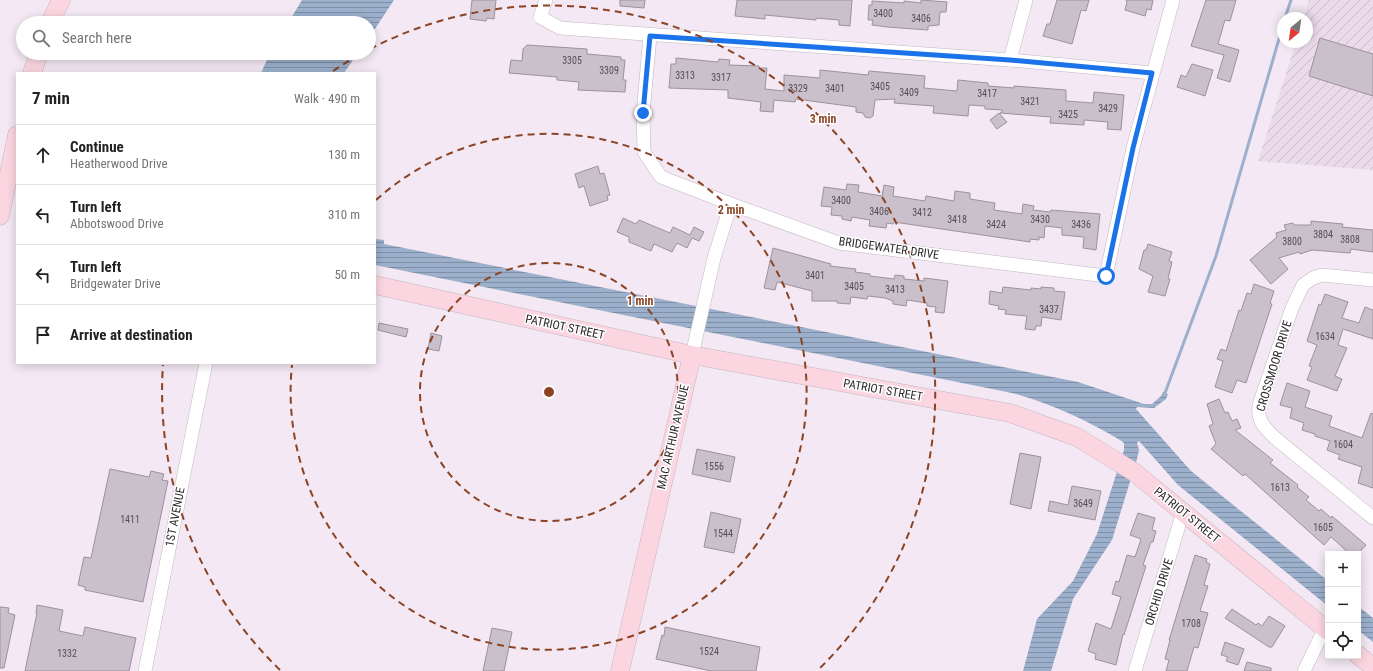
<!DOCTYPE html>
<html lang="en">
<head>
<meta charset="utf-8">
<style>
	:root { --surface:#fff; --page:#f6f6f6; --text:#222; --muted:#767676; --line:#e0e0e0 }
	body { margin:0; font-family:"Roboto Condensed",sans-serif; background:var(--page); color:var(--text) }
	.controls { position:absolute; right:12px; bottom:12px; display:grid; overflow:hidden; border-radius:0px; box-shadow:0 2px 10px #0003 }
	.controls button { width:36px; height:36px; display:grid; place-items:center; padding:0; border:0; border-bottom:1px solid var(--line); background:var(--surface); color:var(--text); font:20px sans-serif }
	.compass { position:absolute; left:1277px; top:12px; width:36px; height:36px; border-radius:50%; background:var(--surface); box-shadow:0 2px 10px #0003; rotate:209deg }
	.stop { position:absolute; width:12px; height:12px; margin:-9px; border:3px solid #1a73e8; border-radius:50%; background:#fff }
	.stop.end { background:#1a73e8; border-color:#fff; box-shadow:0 1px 4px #0008 }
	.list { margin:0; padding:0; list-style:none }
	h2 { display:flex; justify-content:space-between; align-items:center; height:52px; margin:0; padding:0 16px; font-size:17px }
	h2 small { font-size:13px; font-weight:400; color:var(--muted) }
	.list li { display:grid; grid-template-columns:26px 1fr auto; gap:12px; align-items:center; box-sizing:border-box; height:60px; padding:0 16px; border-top:1px solid var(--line) }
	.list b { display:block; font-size:15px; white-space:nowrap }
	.list p { margin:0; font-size:13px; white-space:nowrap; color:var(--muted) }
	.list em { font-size:13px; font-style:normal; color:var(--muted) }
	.icon { flex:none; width:22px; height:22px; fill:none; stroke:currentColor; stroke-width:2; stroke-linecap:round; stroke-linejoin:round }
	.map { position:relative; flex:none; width:1373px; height:671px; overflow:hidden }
	.search { position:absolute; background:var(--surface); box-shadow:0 2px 10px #0003; left:16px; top:16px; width:360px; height:44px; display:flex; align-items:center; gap:10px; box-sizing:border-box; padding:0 14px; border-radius:22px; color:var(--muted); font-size:15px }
	.panel { position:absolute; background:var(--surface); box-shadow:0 2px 10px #0003; left:16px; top:72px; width:360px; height:292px; border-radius:0px }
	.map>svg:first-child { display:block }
	.industrial { fill:url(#industrial-furrows) }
	.water { fill:url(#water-rules) }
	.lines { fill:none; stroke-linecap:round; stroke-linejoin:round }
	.stream { stroke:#9cb0cc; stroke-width:3 }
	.building { fill:#cac0cb; stroke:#9b929b }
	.street-casing { stroke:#c1b7c1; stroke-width:14 }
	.secondary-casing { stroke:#c1b7c1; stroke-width:19 }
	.street { stroke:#fff; stroke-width:13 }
	.secondary { stroke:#fbd6e0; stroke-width:18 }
	.route { stroke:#1a73e8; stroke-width:5 }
	.ring { fill:none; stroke:#8b4323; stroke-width:2; stroke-dasharray:7 5 }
	.labels { text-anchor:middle; stroke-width:3; stroke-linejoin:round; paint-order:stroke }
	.number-label { font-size:10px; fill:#544f54 }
	.street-label { font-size:12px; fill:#2c292c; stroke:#fff }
	.centre { fill:#8b4323; stroke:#fff; stroke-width:2 }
	.ring-label { font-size:12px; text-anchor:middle; font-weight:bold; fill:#8b4323; stroke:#fff; stroke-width:3; stroke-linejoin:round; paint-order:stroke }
</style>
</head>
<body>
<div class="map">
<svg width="1373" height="671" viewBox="0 0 1373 671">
	<defs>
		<pattern id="industrial-furrows" width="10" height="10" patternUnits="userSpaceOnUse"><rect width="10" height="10" fill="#eadaea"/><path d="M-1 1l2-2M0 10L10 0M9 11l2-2" fill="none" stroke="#c9bbc9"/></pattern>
		<pattern id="water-rules" width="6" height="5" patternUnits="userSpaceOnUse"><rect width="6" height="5" fill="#9cb0cc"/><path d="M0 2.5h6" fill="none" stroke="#7f8fa6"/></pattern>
	</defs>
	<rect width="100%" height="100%" fill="#f3e8f3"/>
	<!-- industrial -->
	<polygon class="industrial" points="1309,0 1373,0 1373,170 1258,161 1296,42 1307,42 1307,18 1304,18"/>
	<!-- water -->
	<g class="water">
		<polygon points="302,0 394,0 369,38 369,23 288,23"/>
		<polygon points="270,53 358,53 344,73 261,73"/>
		<path d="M375 239 384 240V244L1078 382 1144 404H1152L1161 396 1163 392 1168 394 1166 399 1154 408 1137 407 1136 409 1191 471 1328 581V606L1178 485 1139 441 1137 443 1139 450 1137 459 1112 540 1073 599 1051 671H1023L1037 619 1073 581 1097 534 1124 450V443L1120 440C1084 419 1052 404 1012 393L375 265Z"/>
		<polygon points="1358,606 1373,618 1373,642 1358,630"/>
	</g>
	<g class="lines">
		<!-- stream -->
		<g class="stream">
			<polyline points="1285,18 1291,0"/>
			<polyline points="1165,393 1216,256 1283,25"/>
		</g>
	</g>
	<!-- building -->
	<g class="building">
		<polygon points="472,0 496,0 494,19 487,18 486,21 470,19"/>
		<polygon points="620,0 645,0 644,8 620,6"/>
		<polygon points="737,0 852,0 850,26 839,25 839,20 816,18 816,20 765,15 765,19 735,16"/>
		<polygon points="921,0 947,2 946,12 940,12 939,25 928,26 928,30 887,27 872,25 873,20 868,20 869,5 872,5 872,1 904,3 904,1 921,3"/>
		<polygon points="1057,0 1089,0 1086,11 1081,10 1072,44 1043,36 1047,24 1050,24"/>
		<polygon points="1126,0 1153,0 1151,10 1147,9 1145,16 1125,10 1127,2"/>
		<polygon points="1206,0 1236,0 1230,21 1225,20 1218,44 1239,50 1230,82 1217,78 1224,55 1191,46"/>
		<polygon points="1320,38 1373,54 1373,96 1309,76"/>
		<polygon points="527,45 587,49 587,54 621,57 621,60 625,60 623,80 626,80 625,92 578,90 579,82 557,80 557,77 509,73 511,60 522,61 523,49"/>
		<polygon points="676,58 718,62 719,59 730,60 729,65 759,66 759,68 767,68 765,89 784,91 784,75 820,78 820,70 868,75 869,71 925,76 924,88 957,91 958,80 988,83 988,86 1014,88 1014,86 1066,90 1066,101 1093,103 1094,92 1124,95 1121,130 1107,129 1108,122 1084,120 1084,125 1050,123 1051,117 1000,113 1003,110 985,109 985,106 969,105 968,116 933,113 934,106 894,103 895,99 875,100 873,116 870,118 865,117 863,113 856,112 856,107 796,99 795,102 774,100 773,112 760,111 761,102 728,98 728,90 669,88 671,64 676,64"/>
		<polygon points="1192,64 1213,70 1205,96 1177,87 1181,75 1186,77"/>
		<polygon points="999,113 1007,122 997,129 990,120"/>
		<polygon points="598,166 600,174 604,173 610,195 607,196 608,200 590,206 584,186 579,188 575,174"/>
		<polygon points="847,184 859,185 858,192 882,196 884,185 894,187 893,196 925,201 926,196 954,201 955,191 970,193 970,199 995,203 994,210 1022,214 1023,204 1034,206 1033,210 1050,212 1051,210 1100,214 1096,250 1083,248 1084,237 1062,235 1062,228 1045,226 1044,238 1039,237 1039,240 1030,239 1030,242 894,222 893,224 887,223 886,228 869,226 870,220 852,217 851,221 842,219 842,216 831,215 832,207 821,206 824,187 846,190"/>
		<polygon points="623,218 636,224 639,220 670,233 673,227 690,235 694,227 704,232 699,241 692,238 687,248 677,243 672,252 654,244 651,251 629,242 629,237 617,232"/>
		<polygon points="1311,221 1343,224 1342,227 1373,230 1373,252 1351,249 1350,253 1312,250 1300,254 1299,252 1279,258 1288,269 1271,284 1250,260 1277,237 1276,233 1286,230 1284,225 1293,223 1294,225 1311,225"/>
		<polygon points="1148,244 1172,252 1169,261 1172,262 1168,279 1170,279 1165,296 1148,292 1153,276 1139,269 1144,250 1146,250"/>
		<polygon points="773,248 831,264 830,266 856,269 855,272 870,274 870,276 894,279 895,275 904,276 904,279 924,281 924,278 948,281 944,313 935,312 936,307 927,306 927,303 907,300 906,306 893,304 893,301 885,298 868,296 867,299 851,297 850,304 837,303 837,301 812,301 812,291 777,282 775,290 764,288"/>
		<polygon points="1254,284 1274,291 1270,303 1272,304 1246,383 1237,380 1232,393 1215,387 1223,361 1217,359 1221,349 1226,351 1239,310 1241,311 1247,293 1251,294"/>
		<polygon points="1003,287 1031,290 1031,288 1041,289 1041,287 1054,288 1054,291 1065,292 1061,320 1042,317 1041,326 1036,326 1035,330 1025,329 1027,316 1005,314 1006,310 998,309 999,306 989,304 990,291 1002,293"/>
		<polygon points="1325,294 1348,302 1342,318 1359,323 1365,307 1373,310 1373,339 1343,329 1338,345 1347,348 1335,376 1342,379 1337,391 1307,380 1312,367 1309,366 1317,345 1307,341 1319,304 1321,305"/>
		<polygon points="379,323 408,329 406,337 378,330"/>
		<polygon points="431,333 442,336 439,351 428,349"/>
		<polygon points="1287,383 1310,391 1305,407 1332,416 1329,426 1362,438 1371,413 1373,414 1373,488 1358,483 1362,467 1338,459 1340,455 1327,450 1330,441 1315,436 1315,434 1302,430 1304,423 1290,418 1292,408 1280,405"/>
		<polygon points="1219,399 1225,413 1228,412 1232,421 1237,419 1241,428 1235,430 1273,460 1270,463 1298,485 1297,487 1309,497 1306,500 1319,511 1321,509 1331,518 1332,516 1366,545 1358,554 1350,554 1331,537 1324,545 1245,474 1243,476 1211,449 1216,444 1209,426 1213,424 1207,404"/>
		<polygon points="697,449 735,457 730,482 692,474"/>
		<polygon points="1020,453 1041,457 1031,509 1010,504"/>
		<polygon points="110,469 149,477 151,471 164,474 162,480 168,481 143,602 85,590 85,587 78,585 84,557 91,558"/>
		<polygon points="1072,486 1101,491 1095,520 1048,511 1050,501 1068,505"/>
		<polygon points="711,512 741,519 734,553 704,547"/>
		<polygon points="1138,513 1155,518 1152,530 1156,531 1153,542 1151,542 1143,565 1146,566 1124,635 1123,634 1116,665 1095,659 1096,654 1088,651 1096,623 1111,629 1121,597 1112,594 1116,581 1119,582 1127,555 1135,557 1141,539 1130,535"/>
		<polygon points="1195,555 1207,559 1206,562 1210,564 1204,585 1208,586 1200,611 1208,613 1198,648 1194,647 1187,671 1166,671 1169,660 1165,659 1170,640 1169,640"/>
		<polygon points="37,605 63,610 59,631 83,636 85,627 136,638 129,671 25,671 37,613 36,613"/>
		<polygon points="0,607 9,608 8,613 15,615 4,668 0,668"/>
		<polygon points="1232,609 1256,625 1258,623 1262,626 1269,616 1285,626 1272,647 1269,647 1225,618"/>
		<polygon points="665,627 760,647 756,671 711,671 656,659 662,635 664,636"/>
		<polygon points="492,628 512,632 504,671 483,671"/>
		<polygon points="1225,642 1244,649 1238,665 1226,661 1228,657 1221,655"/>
		<polygon points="1247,662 1271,668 1271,671 1244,671"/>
	</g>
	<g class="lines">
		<defs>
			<g id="street">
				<polyline points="546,0 540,17 560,28 1010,60 1152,73"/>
				<polyline points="650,36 643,113 644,152 661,177 731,204 839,243 1106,276 1133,148 1173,0"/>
				<polyline points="1010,60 1026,0"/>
				<path d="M1373 280 1322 275 1313 278 1303 285 1292 308 1259 405C1257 420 1263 426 1274 437L1373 518"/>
				<polyline points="692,355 714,258 731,204"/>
				<polyline points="145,671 206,363"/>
				<polyline points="1135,671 1183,512"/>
				<polyline points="1304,671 1325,628"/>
			</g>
			<g id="secondary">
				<polyline points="50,23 61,0"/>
				<polyline points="32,73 39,53"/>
				<polyline points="0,216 17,135"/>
				<polyline points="375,285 692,355 1010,413 1077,437 1134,472 1328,631"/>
				<polyline points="1358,655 1373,667"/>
				<polyline points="620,671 692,355"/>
			</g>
		</defs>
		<!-- street casing -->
		<use href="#street" class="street-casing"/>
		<!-- secondary casing -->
		<use href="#secondary" class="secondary-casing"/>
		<!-- street -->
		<use href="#street" class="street"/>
		<!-- secondary -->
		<use href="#secondary" class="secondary"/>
	</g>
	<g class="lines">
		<!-- route -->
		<polyline class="route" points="643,113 650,36 1010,60 1152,73 1133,148 1106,276"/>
	</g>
	<!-- distance rings -->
	<g class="ring">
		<circle cx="549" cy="392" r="129"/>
		<path d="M376 200A258 258 0 1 1 292 365"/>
		<path d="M280 670A387 387 0 0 1 163 365M333 71A387 387 0 0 1 361 54M370 49A387 387 0 0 1 818 670"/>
	</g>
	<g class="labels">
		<!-- number labels -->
		<g class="number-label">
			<text x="883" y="17">3400</text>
			<text x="921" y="22">3406</text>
			<text x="572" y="64">3305</text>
			<text x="609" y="74">3309</text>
			<text x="685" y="79">3313</text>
			<text x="721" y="81">3317</text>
			<text x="880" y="90">3405</text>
			<text x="798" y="92">3329</text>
			<text x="835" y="92">3401</text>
			<text x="909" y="96">3409</text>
			<text x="987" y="97">3417</text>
			<text x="1030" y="105">3421</text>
			<text x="1108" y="112">3429</text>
			<text x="1068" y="118">3425</text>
			<text x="841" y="204">3400</text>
			<text x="879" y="215">3406</text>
			<text x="922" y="216">3412</text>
			<text x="957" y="223">3418</text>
			<text x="1040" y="223">3430</text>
			<text x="996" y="228">3424</text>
			<text x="1081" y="228">3436</text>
			<text x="1323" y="238">3804</text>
			<text x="1350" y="243">3808</text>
			<text x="1292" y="245">3800</text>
			<text x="815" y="279">3401</text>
			<text x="854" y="290">3405</text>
			<text x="895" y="293">3413</text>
			<text x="1049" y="313">3437</text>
			<text x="1325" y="340">1634</text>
			<text x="1343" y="448">1604</text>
			<text x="714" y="470">1556</text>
			<text x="1280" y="491">1613</text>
			<text x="1083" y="507">3649</text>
			<text x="130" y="523">1411</text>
			<text x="1323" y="531">1605</text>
			<text x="723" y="537">1544</text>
			<text x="1191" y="627">1708</text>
			<text x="709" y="655">1524</text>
			<text x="67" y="657">1332</text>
		</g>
		<!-- street labels -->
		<g class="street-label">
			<text transform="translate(889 248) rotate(8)" y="4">BRIDGEWATER DRIVE</text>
			<text transform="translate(565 327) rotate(12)" y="4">PATRIOT STREET</text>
			<text transform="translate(1274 366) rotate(-73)" y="4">CROSSMOOR DRIVE</text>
			<text transform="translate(883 390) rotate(10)" y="4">PATRIOT STREET</text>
			<text transform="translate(673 437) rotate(-77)" y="4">MAC ARTHUR AVENUE</text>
			<text transform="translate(1187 515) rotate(39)" y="4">PATRIOT STREET</text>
			<text transform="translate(175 517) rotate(-79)" y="4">1ST AVENUE</text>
			<text transform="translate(1159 592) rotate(-73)" y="4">ORCHID DRIVE</text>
		</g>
	</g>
	<circle cx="549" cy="392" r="6" class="centre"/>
	<g class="ring-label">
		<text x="823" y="123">3 min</text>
		<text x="731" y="214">2 min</text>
		<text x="640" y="305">1 min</text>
	</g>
</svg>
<div class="controls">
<button>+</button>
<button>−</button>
<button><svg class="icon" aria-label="locate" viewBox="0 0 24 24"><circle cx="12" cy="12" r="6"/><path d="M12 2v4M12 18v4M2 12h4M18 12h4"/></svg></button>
</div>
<svg class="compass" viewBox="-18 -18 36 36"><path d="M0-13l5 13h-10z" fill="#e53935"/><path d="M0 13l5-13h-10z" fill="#767676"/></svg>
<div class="stop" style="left:1106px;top:276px"></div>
<div class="stop end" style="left:643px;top:113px"></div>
<div class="search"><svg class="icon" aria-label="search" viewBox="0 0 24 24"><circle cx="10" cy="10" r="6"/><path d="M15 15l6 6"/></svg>Search here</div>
<section class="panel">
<h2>7 min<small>Walk · 490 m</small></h2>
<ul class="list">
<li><svg class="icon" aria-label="ahead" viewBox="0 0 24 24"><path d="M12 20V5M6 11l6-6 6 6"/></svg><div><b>Continue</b><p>Heatherwood Drive</p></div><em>130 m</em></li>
<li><svg class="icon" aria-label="left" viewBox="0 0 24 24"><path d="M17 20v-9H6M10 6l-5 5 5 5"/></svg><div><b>Turn left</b><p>Abbotswood Drive</p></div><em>310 m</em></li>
<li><svg class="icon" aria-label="left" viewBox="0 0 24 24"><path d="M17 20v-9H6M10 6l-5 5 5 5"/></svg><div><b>Turn left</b><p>Bridgewater Drive</p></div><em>50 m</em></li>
<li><svg class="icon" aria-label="arrive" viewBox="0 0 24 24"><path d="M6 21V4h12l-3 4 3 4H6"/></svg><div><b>Arrive at destination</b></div></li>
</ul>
</section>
</div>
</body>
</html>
